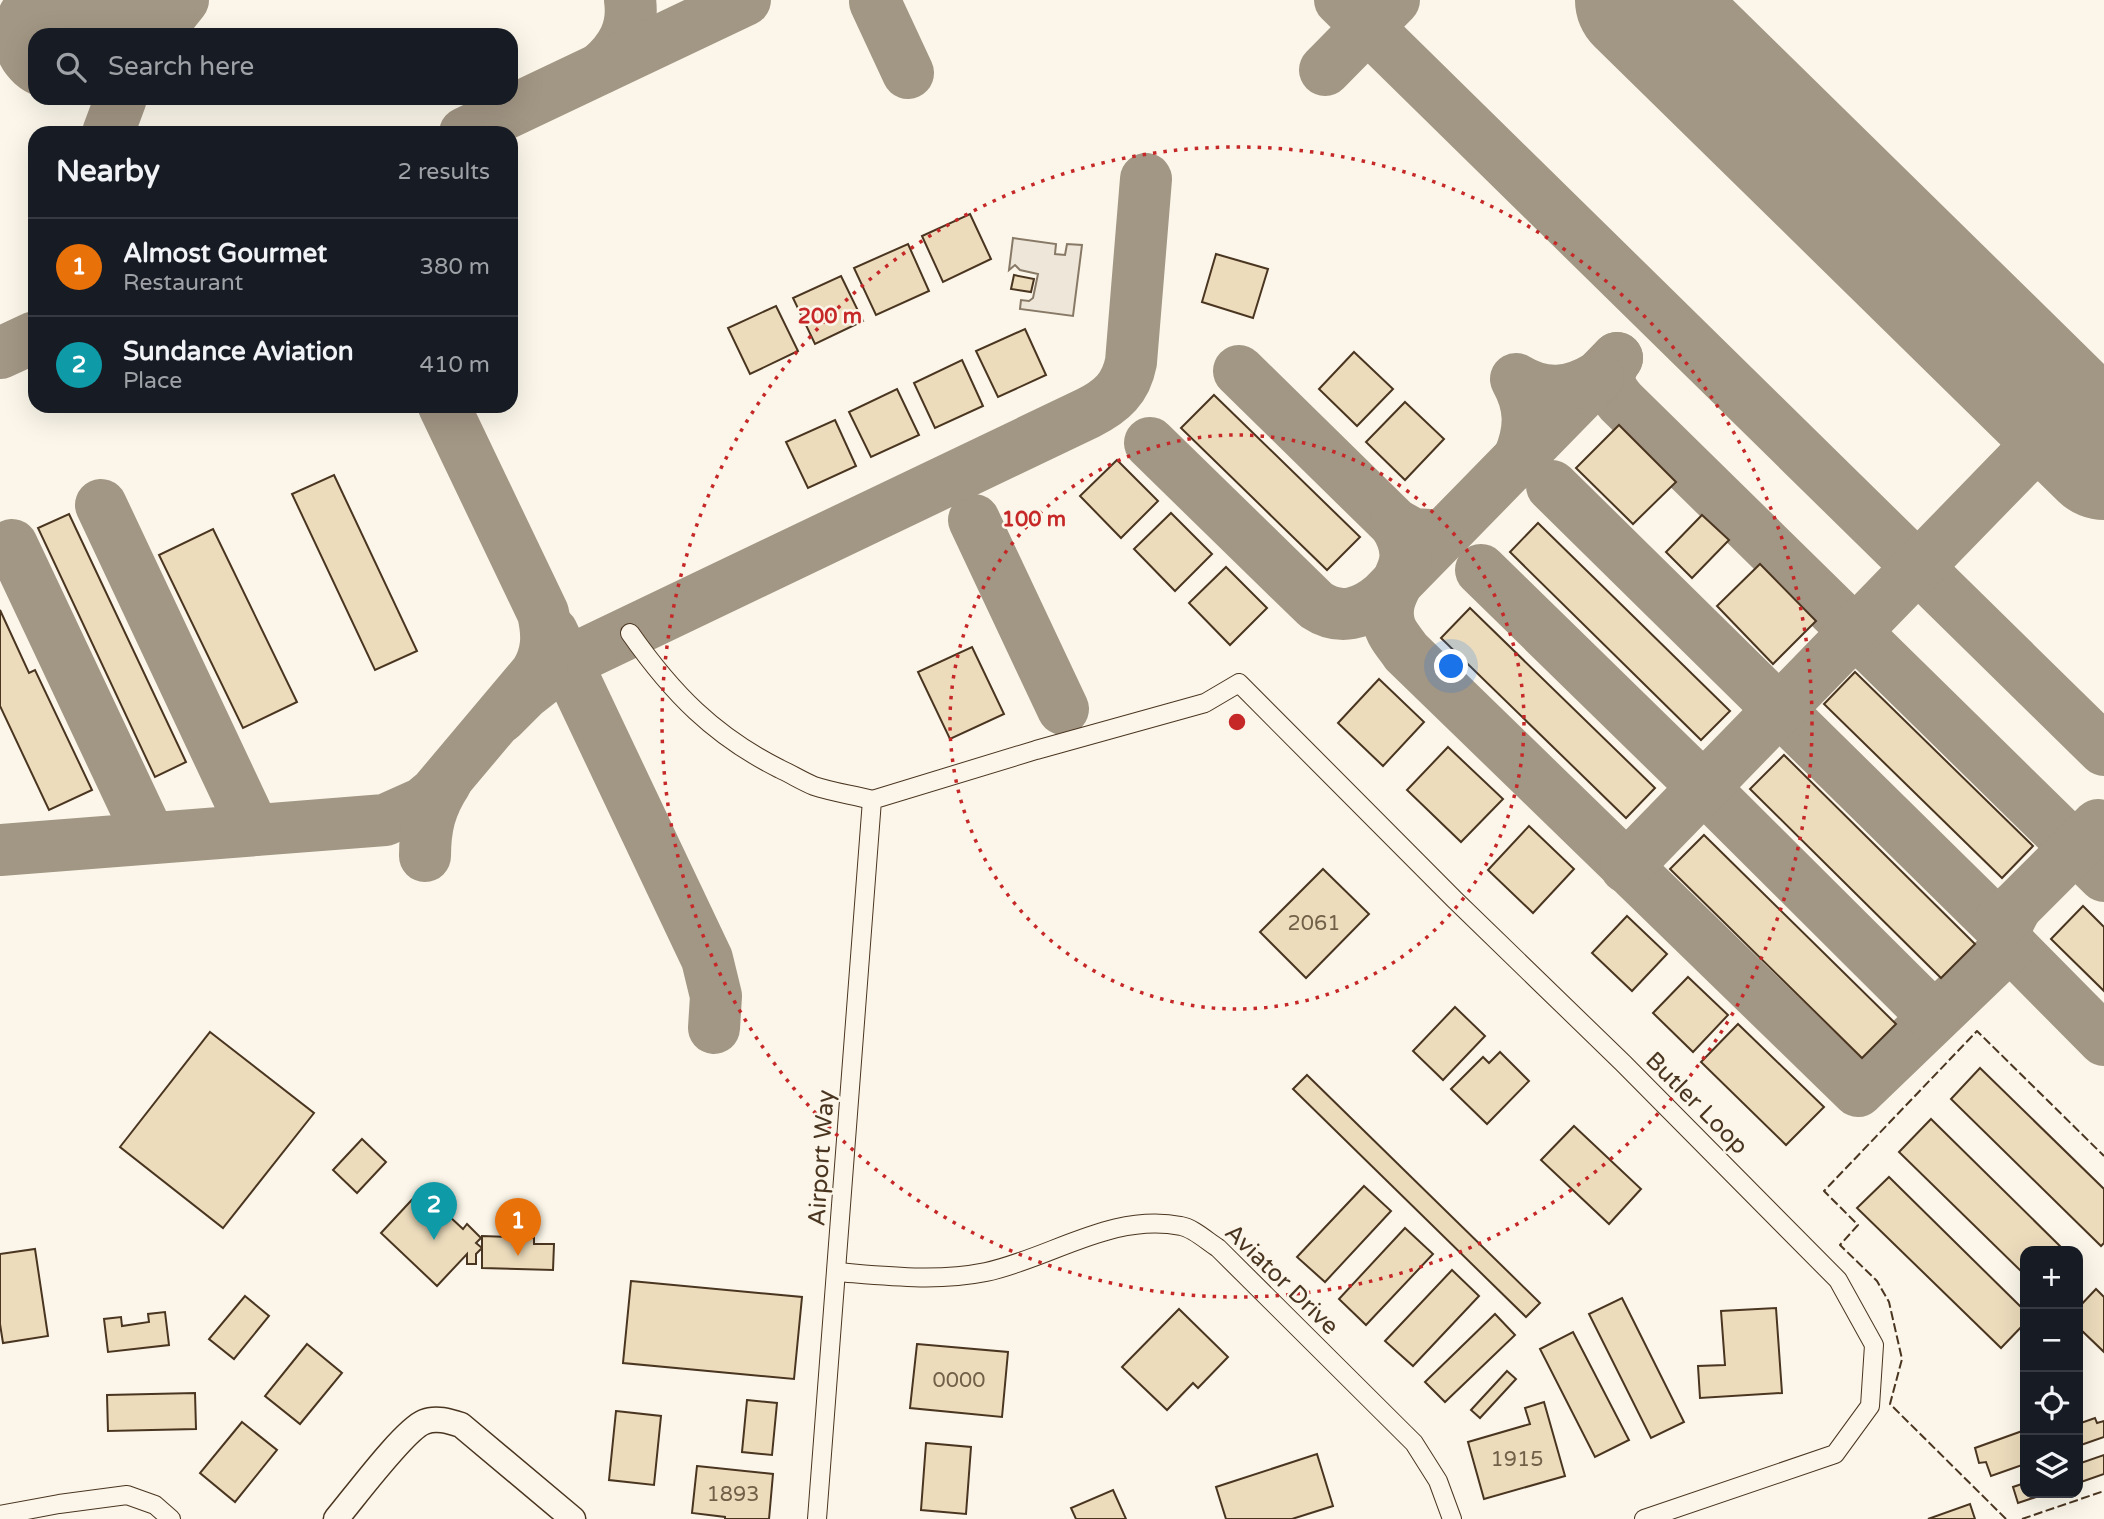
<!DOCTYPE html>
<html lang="en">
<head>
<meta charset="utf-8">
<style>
	:root { --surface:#171b24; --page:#242831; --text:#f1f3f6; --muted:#9ea1a6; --line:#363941; --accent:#7c3aed }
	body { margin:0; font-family:"Varela Round",sans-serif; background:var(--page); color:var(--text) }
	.controls { position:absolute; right:21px; bottom:21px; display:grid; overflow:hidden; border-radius:14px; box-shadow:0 7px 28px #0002 }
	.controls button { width:63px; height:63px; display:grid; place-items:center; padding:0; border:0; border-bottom:2px solid var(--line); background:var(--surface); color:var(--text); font:35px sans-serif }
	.you { position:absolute; left:1452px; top:667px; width:24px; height:24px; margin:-18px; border:5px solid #fff; border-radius:50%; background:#1a73e8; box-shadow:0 0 0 10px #1a73e833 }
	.badge { display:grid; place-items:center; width:46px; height:46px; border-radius:50%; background:var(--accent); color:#fff; font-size:23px; font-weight:700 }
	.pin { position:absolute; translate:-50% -58px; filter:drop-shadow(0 2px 4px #0008) }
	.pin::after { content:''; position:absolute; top:37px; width:24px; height:21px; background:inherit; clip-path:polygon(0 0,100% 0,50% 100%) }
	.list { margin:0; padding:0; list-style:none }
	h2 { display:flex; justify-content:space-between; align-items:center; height:91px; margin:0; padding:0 28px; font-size:30px }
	h2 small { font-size:23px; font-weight:400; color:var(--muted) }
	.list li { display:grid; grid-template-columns:46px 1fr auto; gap:21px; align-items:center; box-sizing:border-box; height:98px; padding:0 28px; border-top:2px solid var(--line) }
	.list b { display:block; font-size:26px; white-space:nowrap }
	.list p { margin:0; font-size:23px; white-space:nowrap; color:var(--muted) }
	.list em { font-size:23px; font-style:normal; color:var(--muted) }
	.icon { flex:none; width:38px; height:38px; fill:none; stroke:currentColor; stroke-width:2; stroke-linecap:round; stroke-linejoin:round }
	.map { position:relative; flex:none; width:2104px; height:1519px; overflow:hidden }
	.search { position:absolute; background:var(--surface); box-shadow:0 7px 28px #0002; left:28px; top:28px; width:490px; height:77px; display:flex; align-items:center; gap:18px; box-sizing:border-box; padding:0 24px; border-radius:21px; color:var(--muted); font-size:26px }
	.panel { position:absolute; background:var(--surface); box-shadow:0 7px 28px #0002; left:28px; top:126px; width:490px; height:287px; border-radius:21px }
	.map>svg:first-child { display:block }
	.green { fill:#ede6d9; stroke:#887966; stroke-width:2 }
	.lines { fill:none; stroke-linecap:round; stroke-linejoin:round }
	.taxiway { stroke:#a29684; stroke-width:52 }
	.runway { stroke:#a29684; stroke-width:130 }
	.building { fill:#ecdcbc; stroke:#4a3520; stroke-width:2 }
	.street-casing { stroke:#4a3520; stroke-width:20 }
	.secondary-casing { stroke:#4a3520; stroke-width:27 }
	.street { stroke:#fbf6e9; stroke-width:18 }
	.secondary { stroke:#fbf6e9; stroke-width:24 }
	.fence { stroke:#4a3520; stroke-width:2; stroke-dasharray:9 3.5; stroke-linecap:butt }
	.ring { fill:none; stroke:#c62828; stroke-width:3.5; stroke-dasharray:3.5 7 }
	.labels { text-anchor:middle; stroke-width:5; stroke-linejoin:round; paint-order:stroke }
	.number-label { font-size:21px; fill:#725f47 }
	.street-label { font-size:24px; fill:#4a3520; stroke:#fbf6e9 }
	.centre { fill:#c62828; stroke:#fbf6e9; stroke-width:3.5 }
	.ring-label { font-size:21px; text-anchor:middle; font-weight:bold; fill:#c62828; stroke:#fbf6e9; stroke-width:5; stroke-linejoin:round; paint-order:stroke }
</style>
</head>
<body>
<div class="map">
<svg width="2104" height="1519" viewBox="0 0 2104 1519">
	<rect width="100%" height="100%" fill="#fbf6e9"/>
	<!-- green -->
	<polygon class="green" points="1013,238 1056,244 1055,254 1065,255 1067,244 1082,245 1073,316 1020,309 1021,300 1029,301 1033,298 1038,274 1020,270 1015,265 1009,270"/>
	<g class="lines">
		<!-- taxiway -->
		<g class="taxiway">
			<polyline points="1340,0 2104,750"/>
			<polyline points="875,2 908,73"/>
			<polyline points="155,35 183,0"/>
			<polyline points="25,50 35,51"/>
			<path d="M601 68C622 50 634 29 630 0"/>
			<polyline points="1325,70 1394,0"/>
			<polyline points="108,133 121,98"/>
			<polyline points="465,133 745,0"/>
			<polyline points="0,353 35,337"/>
			<path d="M1617 358C1605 375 1608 387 1621 402L2104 876"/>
			<path d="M2014 367C2035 401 2046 424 2021 461 2048 441 2076 443 2104 460"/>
			<polyline points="1239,371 1395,524 1413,534 1429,535"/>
			<path d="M1150 443 1316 605C1340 621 1363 614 1384 596L1617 358"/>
			<path d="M1519 458C1531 429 1531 406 1516 379 1544 396 1570 394 1598 377"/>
			<polyline points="1552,486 1998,925 2010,945 2104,1040"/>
			<polyline points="101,505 254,830"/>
			<polyline points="974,520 1063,709"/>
			<path d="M1395 524C1425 572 1380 584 1389 623 1391 634 1400 643 1406 652L1858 1091 2010 945 2005 928 2016 907"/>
			<polyline points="12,545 150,838"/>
			<polyline points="1481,570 1703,787 1934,1017"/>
			<polyline points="552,632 707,959 716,996 714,1028"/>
			<path d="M501 717 524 694 561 665 1088 413C1112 401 1126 388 1131 362L1146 179"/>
			<path d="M0 850 385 820 423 803 435 793 536 673C548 653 548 635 543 613L444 406"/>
			<path d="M425 856C425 828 430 806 446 782"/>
			<polyline points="1626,867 2021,461"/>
			<polyline points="1998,925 2098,825"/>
		</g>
		<!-- runway -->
		<g class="runway">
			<polyline points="1640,0 2104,455"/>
			<polyline points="58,35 131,0"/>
		</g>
	</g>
	<!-- building -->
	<g class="building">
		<polygon points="970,214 991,259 943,282 922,236"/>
		<polygon points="908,244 929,291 876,315 854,268"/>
		<polygon points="1216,254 1268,269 1253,318 1202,302"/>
		<polygon points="1014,275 1034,279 1031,292 1011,289"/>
		<polygon points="841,276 863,321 815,344 793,298"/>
		<polygon points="776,306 798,351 750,374 728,328"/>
		<polygon points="1025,329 1046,375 998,397 976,351"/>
		<polygon points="1354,352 1393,389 1357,426 1319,389"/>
		<polygon points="962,360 983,406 935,428 914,383"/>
		<polygon points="897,389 919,435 871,457 849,412"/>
		<polygon points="1214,395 1360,537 1327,570 1181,428"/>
		<polygon points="1405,402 1444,439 1405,480 1366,442"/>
		<polygon points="835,420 856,466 808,488 786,442"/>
		<polygon points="1619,425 1676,482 1633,524 1576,468"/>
		<polygon points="1117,460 1158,501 1121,538 1080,496"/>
		<polygon points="334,475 417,651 375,670 292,494"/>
		<polygon points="1171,513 1212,554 1175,591 1134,549"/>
		<polygon points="69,514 186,762 155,777 38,528"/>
		<polygon points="1702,515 1729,540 1692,578 1666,552"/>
		<polygon points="1538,523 1730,711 1701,740 1510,552"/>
		<polygon points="213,529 297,702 243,728 159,555"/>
		<polygon points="1760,564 1816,621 1773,664 1717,606"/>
		<polygon points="1226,567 1267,608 1230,645 1189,603"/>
		<polygon points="1470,608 1655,788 1626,818 1441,638"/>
		<polygon points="0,610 29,673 35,670 92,790 49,810 0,706"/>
		<polygon points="972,647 1004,714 950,739 918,672"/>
		<polygon points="1855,672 2033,846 2002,878 1824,704"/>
		<polygon points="1379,679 1424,722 1383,766 1338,723"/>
		<polygon points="1448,747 1503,799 1461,842 1407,790"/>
		<polygon points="1784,755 1975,944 1941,978 1750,789"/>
		<polygon points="1529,826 1574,869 1533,913 1488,870"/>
		<polygon points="1704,835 1896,1024 1862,1058 1670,869"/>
		<polygon points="1323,869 1369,914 1306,978 1260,932"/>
		<polygon points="2083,906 2104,927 2104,991 2051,939"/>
		<polygon points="1627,916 1667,954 1632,991 1592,953"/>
		<polygon points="1688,977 1728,1015 1693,1052 1653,1013"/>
		<polygon points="1455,1007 1485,1036 1443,1080 1413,1051"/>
		<polygon points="1738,1024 1824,1107 1786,1145 1701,1062"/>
		<polygon points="210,1032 314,1113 223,1228 120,1147"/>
		<polygon points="1500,1052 1529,1081 1487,1124 1451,1089 1483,1057 1489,1063"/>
		<polygon points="1980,1068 2104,1189 2104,1243 2101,1246 1951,1099"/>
		<polygon points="1307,1075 1540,1303 1526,1317 1293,1089"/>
		<polygon points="1931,1119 2065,1251 2025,1251 2025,1275 1899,1152"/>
		<polygon points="1574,1126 1641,1189 1609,1224 1541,1160"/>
		<polygon points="362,1139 386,1162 357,1193 333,1170"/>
		<polygon points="1889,1177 2025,1311 2025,1323 2001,1348 1857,1208"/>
		<polygon points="1364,1186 1391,1211 1325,1282 1297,1257"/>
		<polygon points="421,1190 463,1229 467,1224 481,1238 476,1243 482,1248 476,1254 476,1264 467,1264 467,1254 437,1286 381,1233"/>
		<polygon points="1405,1228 1433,1254 1366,1325 1339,1299"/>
		<polygon points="482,1236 534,1238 534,1244 554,1244 553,1270 482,1268"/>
		<polygon points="35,1249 48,1336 3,1343 0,1324 0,1254"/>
		<polygon points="1452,1270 1479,1296 1413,1366 1385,1341"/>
		<polygon points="631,1281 802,1297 794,1379 623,1363"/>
		<polygon points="2096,1289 2104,1297 2104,1352 2078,1327 2078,1308"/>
		<polygon points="245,1296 269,1316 234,1359 209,1339"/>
		<polygon points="1622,1298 1684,1422 1651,1438 1589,1314"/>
		<polygon points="1776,1308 1782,1393 1700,1398 1698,1366 1725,1365 1721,1311"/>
		<polygon points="1179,1309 1228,1357 1198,1388 1193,1383 1167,1410 1122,1367"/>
		<polygon points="165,1312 169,1345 108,1352 104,1319 121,1317 122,1326 149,1322 148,1314"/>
		<polygon points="1495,1314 1515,1335 1445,1402 1425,1382"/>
		<polygon points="1573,1332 1629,1440 1595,1457 1540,1349"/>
		<polygon points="307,1344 342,1373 300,1424 265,1396"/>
		<polygon points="917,1344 1008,1352 1002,1417 910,1408"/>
		<polygon points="1507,1371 1516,1379 1480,1418 1471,1410"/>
		<polygon points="195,1393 196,1429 108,1431 107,1395"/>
		<polygon points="747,1400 777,1403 772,1455 742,1452"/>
		<polygon points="1544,1402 1565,1476 1484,1499 1468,1442 1530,1424 1525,1408"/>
		<polygon points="616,1411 661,1416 654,1485 609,1480"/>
		<polygon points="2095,1418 2097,1423 2104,1421 2104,1437 2078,1446 2078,1424"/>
		<polygon points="242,1422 277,1450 235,1502 200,1473"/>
		<polygon points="2025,1430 2025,1464 1991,1476 1986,1462 1979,1463 1975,1448"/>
		<polygon points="926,1443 971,1447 966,1514 921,1510"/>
		<polygon points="1317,1454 1333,1506 1292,1519 1226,1519 1216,1487"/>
		<polygon points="2104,1455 2104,1474 2078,1483 2078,1464"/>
		<polygon points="697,1466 773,1474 769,1519 725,1519 725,1517 692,1513"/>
		<polygon points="2025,1483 2025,1493 2048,1493 2018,1503 2013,1487"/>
		<polygon points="1113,1490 1126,1519 1076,1519 1071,1508"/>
		<polygon points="1970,1504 1975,1519 1928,1519"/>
	</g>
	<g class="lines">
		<defs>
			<g id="street">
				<path d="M630 633C672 693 714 736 780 769 791 774 802 781 814 786 832 792 853 795 872 800"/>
				<path d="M837 1272C887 1276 937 1282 986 1272 1051 1258 1113 1212 1181 1226 1193 1228 1207 1241 1218 1248L1414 1443 1438 1481 1452 1519"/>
				<polyline points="0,1515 59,1504 127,1495 155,1505 171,1519"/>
				<polyline points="817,1519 872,800 1036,750 1205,703 1239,683 1455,900 1623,1063 1838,1280 1874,1345 1870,1406 1835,1454 1644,1519"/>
			</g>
			<path id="secondary" d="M336 1519C353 1499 404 1430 424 1422 436 1417 449 1421 461 1425L573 1519"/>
		</defs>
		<!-- street casing -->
		<use href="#street" class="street-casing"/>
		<!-- secondary casing -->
		<use href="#secondary" class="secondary-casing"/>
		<!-- street -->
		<use href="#street" class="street"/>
		<!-- secondary -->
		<use href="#secondary" class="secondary"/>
		<!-- fence -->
		<g class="fence">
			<polyline points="2006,1519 1890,1404 1902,1359 1889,1302 1877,1281 1840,1245 1858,1225 1824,1191 1977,1031 2104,1156"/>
			<polyline points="2022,1519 2104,1491"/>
		</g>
	</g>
	<!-- distance rings -->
	<g class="ring">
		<circle cx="1237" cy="722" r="287"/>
		<circle cx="1237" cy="722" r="575"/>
	</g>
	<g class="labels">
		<!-- number labels -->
		<g class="number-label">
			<text x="1314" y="930">2061</text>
			<text x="959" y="1387">0000</text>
			<text x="1517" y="1466">1915</text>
			<text x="733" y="1501">1893</text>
		</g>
		<!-- street labels -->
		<g class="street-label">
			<text transform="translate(1697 1103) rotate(45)" y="8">Butler Loop</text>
			<text transform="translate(821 1158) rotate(-86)" y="8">Airport Way</text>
			<text transform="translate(1282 1279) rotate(44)" y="8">Aviator Drive</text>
		</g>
	</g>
	<circle cx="1237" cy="722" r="10" class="centre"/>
	<g class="ring-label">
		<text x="830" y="323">200 m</text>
		<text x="1034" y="526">100 m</text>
	</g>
</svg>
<div class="controls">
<button>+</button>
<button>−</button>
<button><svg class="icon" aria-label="locate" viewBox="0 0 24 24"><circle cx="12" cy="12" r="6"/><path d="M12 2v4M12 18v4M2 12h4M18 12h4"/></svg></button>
<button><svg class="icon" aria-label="layers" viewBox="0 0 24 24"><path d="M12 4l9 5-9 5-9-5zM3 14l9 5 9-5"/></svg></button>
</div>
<div class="you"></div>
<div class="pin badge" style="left:518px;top:1256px;background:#e8710a">1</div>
<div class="pin badge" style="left:434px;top:1240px;background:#0f9aa8">2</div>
<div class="search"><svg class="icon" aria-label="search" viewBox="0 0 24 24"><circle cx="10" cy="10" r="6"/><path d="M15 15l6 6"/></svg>Search here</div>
<section class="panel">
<h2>Nearby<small>2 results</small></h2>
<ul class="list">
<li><span class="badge" style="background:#e8710a">1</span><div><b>Almost Gourmet</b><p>Restaurant</p></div><em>380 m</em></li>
<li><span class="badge" style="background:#0f9aa8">2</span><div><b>Sundance Aviation</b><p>Place</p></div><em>410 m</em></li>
</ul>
</section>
</div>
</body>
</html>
